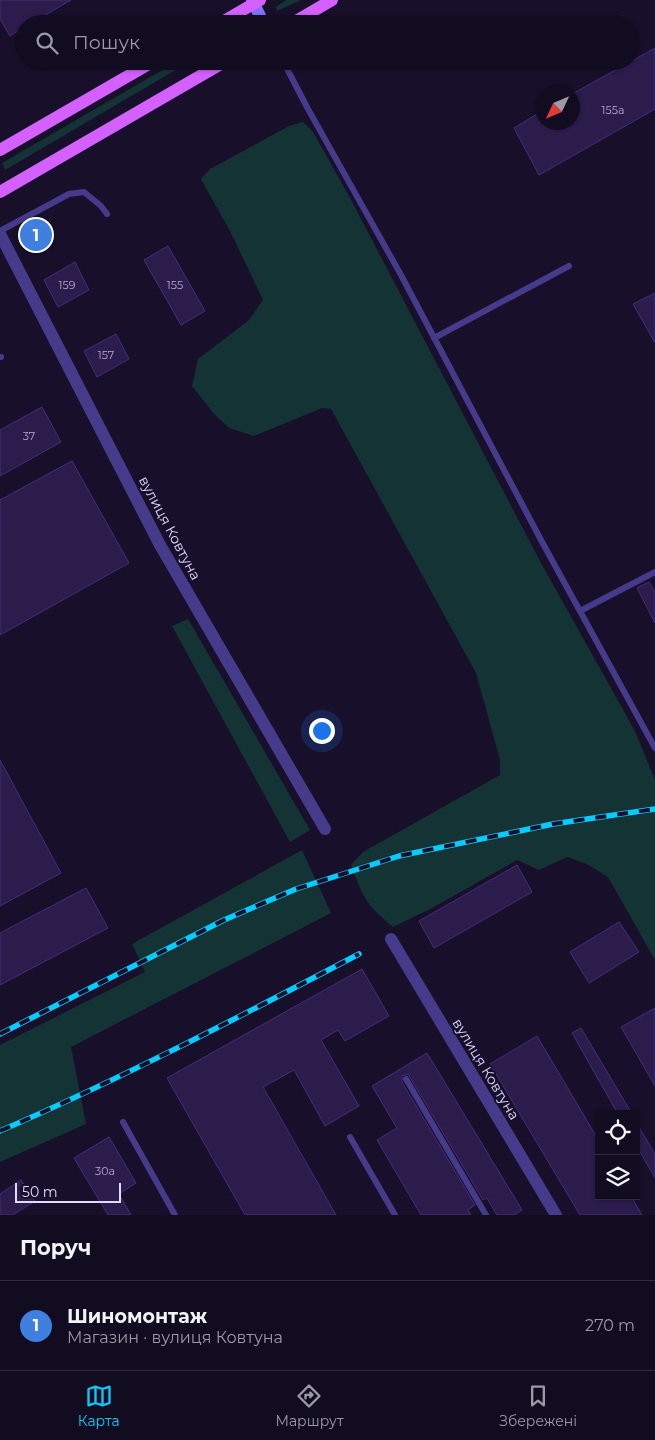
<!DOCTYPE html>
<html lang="uk">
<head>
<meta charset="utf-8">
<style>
	:root { --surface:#120c20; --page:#1f1a2d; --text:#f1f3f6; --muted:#9c9ba5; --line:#312c3e; --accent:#06ccff }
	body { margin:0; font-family:Montserrat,sans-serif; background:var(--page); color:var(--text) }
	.controls { position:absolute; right:15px; bottom:15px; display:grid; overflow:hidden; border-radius:0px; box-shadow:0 1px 4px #0004 }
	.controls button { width:45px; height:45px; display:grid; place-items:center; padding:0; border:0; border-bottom:1px solid var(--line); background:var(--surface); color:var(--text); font:25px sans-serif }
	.compass { position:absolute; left:535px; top:85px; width:45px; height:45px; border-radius:50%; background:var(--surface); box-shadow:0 1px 4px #0004; rotate:226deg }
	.scale { position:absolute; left:15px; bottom:12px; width:106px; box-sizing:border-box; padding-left:5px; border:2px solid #e2daff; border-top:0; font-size:14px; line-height:18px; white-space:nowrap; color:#e2daff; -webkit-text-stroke:4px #18102b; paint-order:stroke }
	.you { position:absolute; left:321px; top:730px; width:18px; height:18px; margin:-12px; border:4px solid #fff; border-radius:50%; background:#1a73e8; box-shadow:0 0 0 8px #1a73e833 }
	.badge { display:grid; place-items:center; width:32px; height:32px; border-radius:50%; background:var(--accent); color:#fff; font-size:16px; font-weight:700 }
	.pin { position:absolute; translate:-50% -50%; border:2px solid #fff; box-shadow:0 1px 5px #0006 }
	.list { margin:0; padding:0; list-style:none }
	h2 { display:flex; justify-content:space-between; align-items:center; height:65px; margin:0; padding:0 20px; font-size:21px }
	h2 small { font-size:16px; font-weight:400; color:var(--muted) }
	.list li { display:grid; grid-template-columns:32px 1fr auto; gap:15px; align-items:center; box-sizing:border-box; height:90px; padding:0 20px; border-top:1px solid var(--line) }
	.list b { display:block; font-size:19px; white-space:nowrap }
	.list p { margin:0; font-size:16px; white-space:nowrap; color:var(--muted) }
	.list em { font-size:16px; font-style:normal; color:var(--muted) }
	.icon { flex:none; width:28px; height:28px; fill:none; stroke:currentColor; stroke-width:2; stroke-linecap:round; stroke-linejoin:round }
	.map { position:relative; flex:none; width:655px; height:1215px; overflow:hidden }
	.search { position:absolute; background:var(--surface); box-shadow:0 1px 4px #0004; left:15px; right:15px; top:15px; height:55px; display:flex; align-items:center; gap:12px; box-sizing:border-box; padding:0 18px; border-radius:28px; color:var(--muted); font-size:19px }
	.sheet { height:155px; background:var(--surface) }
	nav { display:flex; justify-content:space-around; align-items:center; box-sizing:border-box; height:70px; border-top:1px solid var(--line); background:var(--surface); font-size:14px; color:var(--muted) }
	nav a { display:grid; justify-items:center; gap:2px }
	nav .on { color:var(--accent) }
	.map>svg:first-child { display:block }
	.green { fill:#133335 }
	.building { fill:#2b1c4c; stroke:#442d79 }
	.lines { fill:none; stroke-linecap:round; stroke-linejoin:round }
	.lane { stroke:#463a8b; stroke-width:6 }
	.street { stroke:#463a8b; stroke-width:12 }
	.secondary { stroke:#8371ff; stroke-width:12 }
	.primary { stroke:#d461ff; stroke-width:12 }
	.rail-casing { stroke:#06ccff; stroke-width:5.5 }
	.rail { stroke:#18102b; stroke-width:4; stroke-dasharray:11; stroke-linecap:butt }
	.labels { text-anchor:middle; stroke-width:4; stroke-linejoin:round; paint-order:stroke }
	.number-label { font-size:11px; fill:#b4aad2 }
	.street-label { font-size:14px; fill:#e2daff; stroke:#18102b }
</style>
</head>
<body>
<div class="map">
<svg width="655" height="1215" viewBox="0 0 655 1215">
	<rect width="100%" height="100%" fill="#18102b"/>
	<!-- green -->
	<g class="green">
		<polygon points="286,0 301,0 277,11 276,7"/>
		<polygon points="178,61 191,61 5,170 2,163"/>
		<path d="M303 122 313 132 348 194 541 563 635 731 655 780V960L608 877 587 864 567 857 539 870 517 860 434 907 393 927C366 905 363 897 351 865L363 852 500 775V760L476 673 331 409 322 408 254 436 229 428 214 414 192 386 198 359 248 321 263 300 231 233 201 179 210 169 289 126Z"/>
		<polygon points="188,619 310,830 290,842 172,626"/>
		<polygon points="302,850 331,913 71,1047 86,1124 0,1162 0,1045 145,972 132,944"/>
	</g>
	<!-- building -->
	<g class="building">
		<polygon points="0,0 71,0 30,24 24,24 24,27 10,36 0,19"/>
		<polygon points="655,48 655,109 539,175 514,128 542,111 542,122 572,122 572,94"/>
		<polygon points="168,246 205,311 181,325 144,260"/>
		<polygon points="75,262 89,290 58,307 44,280"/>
		<polygon points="655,293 655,343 633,304"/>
		<polygon points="116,334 129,359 97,377 84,351"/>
		<polygon points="42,407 61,442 0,476 0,430"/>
		<polygon points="72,461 129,563 0,635 0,500"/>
		<polygon points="649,582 655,592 655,623 637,588"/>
		<polygon points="0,760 61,873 0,906"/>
		<polygon points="517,865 532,892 434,948 419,921"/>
		<polygon points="86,888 108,928 0,985 0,933"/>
		<polygon points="619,922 639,952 589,983 570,952"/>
		<polygon points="362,969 389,1016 345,1041 338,1030 321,1040 359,1106 325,1126 294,1070 263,1087 336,1215 245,1215 167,1078"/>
		<polygon points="655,1008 655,1086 621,1027"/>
		<polygon points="581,1028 632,1114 618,1114 572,1033"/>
		<polygon points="537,1036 599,1141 599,1196 631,1196 642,1215 580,1215 490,1064"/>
		<polygon points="427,1053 522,1210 514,1215 497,1215 487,1198 483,1200 408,1074 402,1076 402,1082 475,1205 468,1210 471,1215 421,1215 377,1140 397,1128 372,1086"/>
		<polygon points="636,1122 655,1154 655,1178 636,1145"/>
		<polygon points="109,1137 136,1183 119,1194 131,1215 108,1215 74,1158"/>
		<polygon points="21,1180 35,1201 13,1215 0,1215 0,1194"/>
	</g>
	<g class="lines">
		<!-- lane -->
		<g class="lane">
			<polyline points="283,61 308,109 401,275 541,540 655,748"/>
			<polyline points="0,231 69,194 84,192 101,206 107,214"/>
			<polyline points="434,338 569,266"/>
			<polyline points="0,357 1,357"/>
			<polyline points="580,611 655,572"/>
			<polyline points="406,1079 486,1215"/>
			<polyline points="123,1122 175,1215"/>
			<polyline points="350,1137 395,1215"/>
		</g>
		<!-- street -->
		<g class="street">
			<polyline points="0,234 160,545 325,829"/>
			<polyline points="391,939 556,1215"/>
		</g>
		<!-- secondary -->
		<polyline class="secondary" points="252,0 264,24"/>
		<!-- primary -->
		<g class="primary">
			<polyline points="219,24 260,0"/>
			<polyline points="291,24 332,0"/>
			<polyline points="0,150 154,61"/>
			<polyline points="0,192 226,61"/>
		</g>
		<defs>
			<g id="rail">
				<polyline points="0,1034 224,920 296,889 399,856 553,824 655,809"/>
				<path d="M0 1131C123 1078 241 1016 359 954"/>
			</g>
		</defs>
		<!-- rail casing -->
		<use href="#rail" class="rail-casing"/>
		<!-- rail -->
		<use href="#rail" class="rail"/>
	</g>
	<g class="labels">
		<!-- number labels -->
		<g class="number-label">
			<text x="613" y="114">155а</text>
			<text x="67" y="289">159</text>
			<text x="175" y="289">155</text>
			<text x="106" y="359">157</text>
			<text x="29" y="440">37</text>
			<text x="105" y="1175">30а</text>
		</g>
		<!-- street labels -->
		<g class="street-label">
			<text transform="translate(170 528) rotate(62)" y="5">вулиця Ковтуна</text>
			<text transform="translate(486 1069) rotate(59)" y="5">вулиця Ковтуна</text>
		</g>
	</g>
</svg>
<div class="controls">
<button><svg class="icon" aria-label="locate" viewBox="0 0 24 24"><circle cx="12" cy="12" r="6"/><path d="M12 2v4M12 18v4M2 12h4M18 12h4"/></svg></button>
<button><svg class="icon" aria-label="layers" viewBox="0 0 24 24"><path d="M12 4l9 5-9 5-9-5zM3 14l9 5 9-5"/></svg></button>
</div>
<svg class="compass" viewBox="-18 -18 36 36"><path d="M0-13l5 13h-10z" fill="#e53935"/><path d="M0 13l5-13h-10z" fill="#9c9ba5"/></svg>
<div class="scale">50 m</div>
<div class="you"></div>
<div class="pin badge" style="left:36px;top:235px;background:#3f7fe0">1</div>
<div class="search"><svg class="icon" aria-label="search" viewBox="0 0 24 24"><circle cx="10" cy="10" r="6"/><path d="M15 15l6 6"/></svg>Пошук</div>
</div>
<section class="sheet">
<h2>Поруч<small></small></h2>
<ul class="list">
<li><span class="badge" style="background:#3f7fe0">1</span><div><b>Шиномонтаж</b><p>Магазин · вулиця Ковтуна</p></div><em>270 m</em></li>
</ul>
</section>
<nav>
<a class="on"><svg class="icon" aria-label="map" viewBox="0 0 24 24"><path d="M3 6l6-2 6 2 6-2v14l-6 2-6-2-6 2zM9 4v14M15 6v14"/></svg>Карта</a>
<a><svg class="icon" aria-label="directions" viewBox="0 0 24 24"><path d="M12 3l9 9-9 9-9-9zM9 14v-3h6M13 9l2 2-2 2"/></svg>Маршрут</a>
<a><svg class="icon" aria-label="saved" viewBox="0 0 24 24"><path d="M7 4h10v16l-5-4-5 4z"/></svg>Збережені</a>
</nav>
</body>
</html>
